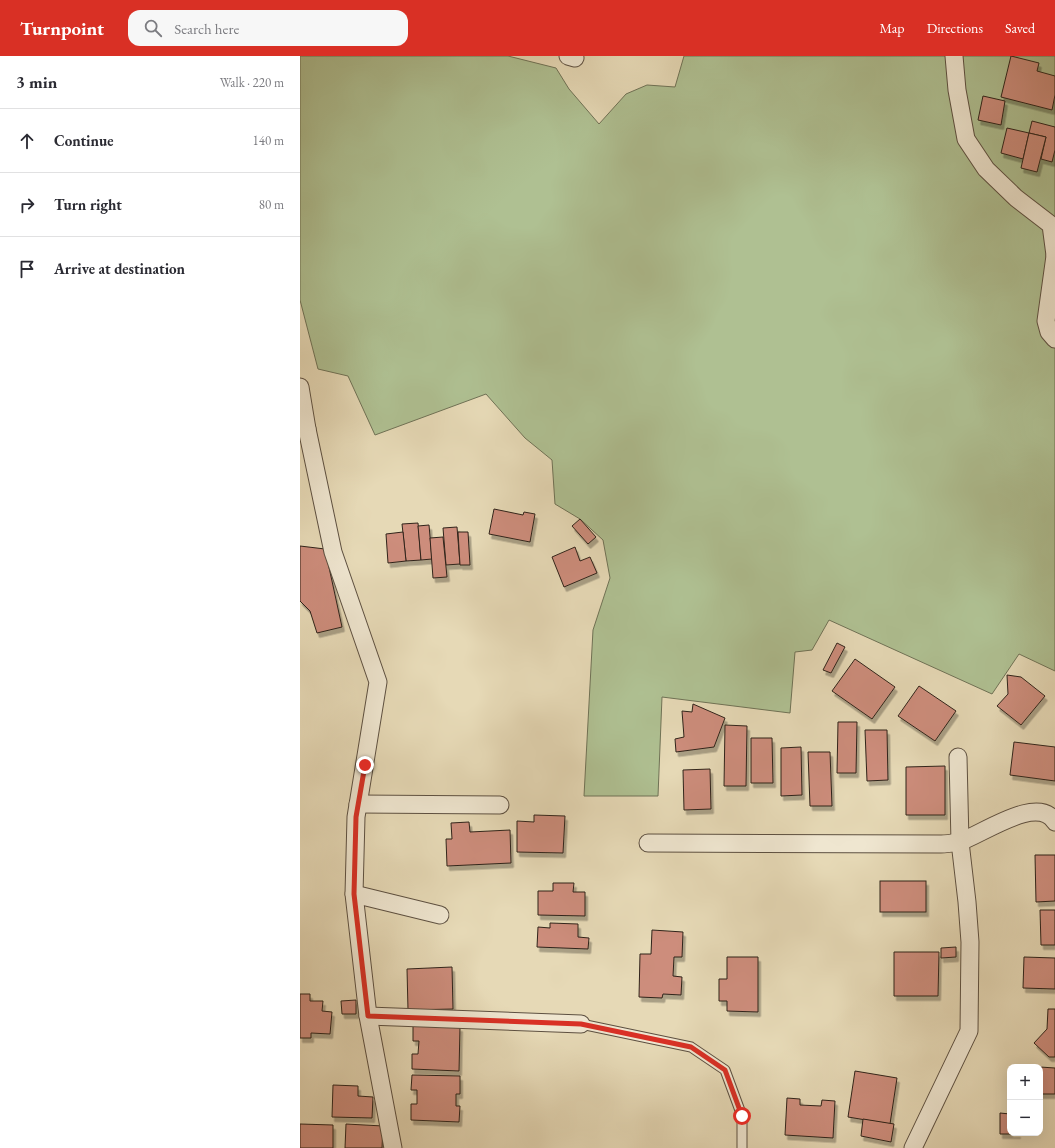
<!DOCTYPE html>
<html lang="en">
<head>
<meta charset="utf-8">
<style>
	:root { --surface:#fff; --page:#f7f7f7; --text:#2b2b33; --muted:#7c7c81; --line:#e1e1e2; --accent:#d93025 }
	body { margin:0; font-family:"EB Garamond",serif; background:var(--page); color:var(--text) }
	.controls { position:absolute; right:12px; bottom:12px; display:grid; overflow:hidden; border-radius:8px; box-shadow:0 4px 16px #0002 }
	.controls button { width:36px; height:36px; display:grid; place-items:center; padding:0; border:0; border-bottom:1px solid var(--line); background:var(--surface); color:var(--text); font:20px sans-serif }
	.stop { position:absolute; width:12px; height:12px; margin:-9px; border:3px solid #d93025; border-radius:50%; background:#fff }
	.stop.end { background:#d93025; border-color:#fff; box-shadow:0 1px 4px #0008 }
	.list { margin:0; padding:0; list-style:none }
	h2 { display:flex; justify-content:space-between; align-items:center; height:52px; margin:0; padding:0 16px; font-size:17px }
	h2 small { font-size:13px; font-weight:400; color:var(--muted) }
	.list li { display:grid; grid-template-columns:26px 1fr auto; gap:12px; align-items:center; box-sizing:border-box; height:64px; padding:0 16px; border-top:1px solid var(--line) }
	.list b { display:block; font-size:15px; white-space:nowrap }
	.list em { font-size:13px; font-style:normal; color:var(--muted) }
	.icon { flex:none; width:22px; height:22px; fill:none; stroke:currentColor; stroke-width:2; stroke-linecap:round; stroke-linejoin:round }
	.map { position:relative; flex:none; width:755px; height:1092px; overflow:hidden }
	header { display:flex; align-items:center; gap:24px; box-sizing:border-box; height:56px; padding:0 20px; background:var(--accent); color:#fff }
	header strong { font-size:19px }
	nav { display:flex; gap:22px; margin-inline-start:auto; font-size:14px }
	.search { width:280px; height:36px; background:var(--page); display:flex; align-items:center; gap:10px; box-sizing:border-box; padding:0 14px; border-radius:12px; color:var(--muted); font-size:15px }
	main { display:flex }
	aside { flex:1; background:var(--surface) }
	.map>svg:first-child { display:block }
	.green { fill:#afc092; stroke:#6f7256 }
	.building { fill:#cd8d7b; stroke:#2f231a; filter:url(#shadow) }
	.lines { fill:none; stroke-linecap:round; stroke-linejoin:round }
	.service-casing { stroke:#5d5041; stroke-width:11 }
	.minor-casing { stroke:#5d5041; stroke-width:19 }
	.service { stroke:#efe6d0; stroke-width:9 }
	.minor { stroke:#efe6d0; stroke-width:17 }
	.route { stroke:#d93025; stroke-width:5 }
</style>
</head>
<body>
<header>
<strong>Turnpoint</strong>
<div class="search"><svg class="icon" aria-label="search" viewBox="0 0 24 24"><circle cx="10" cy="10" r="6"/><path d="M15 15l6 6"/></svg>Search here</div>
<nav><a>Map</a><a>Directions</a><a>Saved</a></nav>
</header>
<main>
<aside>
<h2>3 min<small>Walk · 220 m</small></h2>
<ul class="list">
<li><svg class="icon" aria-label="ahead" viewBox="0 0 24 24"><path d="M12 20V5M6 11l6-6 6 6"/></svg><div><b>Continue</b></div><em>140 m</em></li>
<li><svg class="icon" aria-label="right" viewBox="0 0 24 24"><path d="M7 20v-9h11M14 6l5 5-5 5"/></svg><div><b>Turn right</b></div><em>80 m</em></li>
<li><svg class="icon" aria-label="arrive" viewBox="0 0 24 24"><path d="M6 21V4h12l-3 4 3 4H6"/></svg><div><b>Arrive at destination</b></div></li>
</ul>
</aside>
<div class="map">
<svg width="755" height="1092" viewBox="0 0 755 1092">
	<defs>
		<filter id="shadow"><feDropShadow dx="2.5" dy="4.5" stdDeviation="0" flood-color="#0004"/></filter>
	</defs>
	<rect width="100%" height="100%" fill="#e6d9b6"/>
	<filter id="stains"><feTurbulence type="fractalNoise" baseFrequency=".005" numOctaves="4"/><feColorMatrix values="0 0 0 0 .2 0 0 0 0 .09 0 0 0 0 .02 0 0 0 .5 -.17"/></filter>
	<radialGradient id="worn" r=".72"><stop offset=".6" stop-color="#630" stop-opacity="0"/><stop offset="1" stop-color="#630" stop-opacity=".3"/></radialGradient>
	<!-- green -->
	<polygon class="green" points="0,0 208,0 256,12 269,33 299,68 326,38 347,29 375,31 384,0 755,0 755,615 719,598 692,638 529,564 512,594 495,596 490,657 362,641 358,740 284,740 293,574 310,522 303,484 280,463 255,448 252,404 225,382 186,338 75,379 48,320 18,313 0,244"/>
	<!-- building -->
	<g class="building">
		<polygon points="711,0 739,7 737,15 755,20 755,39 752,54 701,41"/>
		<polygon points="683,40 705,45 701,69 678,64"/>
		<polygon points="732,65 755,71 755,94 752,106 741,103 746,81 729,77"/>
		<polygon points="707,72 729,77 723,103 701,97"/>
		<polygon points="729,77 746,81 737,116 721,112"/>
		<polygon points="194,453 223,459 224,456 235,458 230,486 189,478"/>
		<polygon points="280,463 296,481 288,488 272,470"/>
		<polygon points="118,467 121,504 106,505 102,468"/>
		<polygon points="129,469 132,503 121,504 118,470"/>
		<polygon points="157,471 160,508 146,509 143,472"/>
		<polygon points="103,476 106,505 88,507 86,478"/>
		<polygon points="158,476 168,476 170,509 160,509"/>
		<polygon points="143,481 147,521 133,522 130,482"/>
		<polygon points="0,490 25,493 42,571 17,577 10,555 0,545"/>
		<polygon points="275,491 280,505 290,501 297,517 264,531 252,501"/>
		<polygon points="537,587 545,591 531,617 523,614"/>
		<polygon points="555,603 595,631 572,663 532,635"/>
		<polygon points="707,619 721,621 745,640 721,669 697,650 708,638"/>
		<polygon points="619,630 656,655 635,685 598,660"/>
		<polygon points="393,648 425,662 414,691 376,696 375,683 384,681 382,655 392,656"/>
		<polygon points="538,666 557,666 556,717 537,717"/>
		<polygon points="425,669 447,670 446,730 424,730"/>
		<polygon points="565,674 587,674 588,724 567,725"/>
		<polygon points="451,682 472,682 473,727 451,727"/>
		<polygon points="714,686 755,691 755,725 710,719"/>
		<polygon points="501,691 502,739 481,740 481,692"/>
		<polygon points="508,696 530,696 532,750 510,750"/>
		<polygon points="645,710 645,759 606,759 606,711"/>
		<polygon points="410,713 411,753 384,754 383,714"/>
		<polygon points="234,759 265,760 263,797 217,796 217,765 234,766"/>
		<polygon points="169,766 170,776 210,774 211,807 147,810 146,783 152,783 151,767"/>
		<polygon points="735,799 755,799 755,845 736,846"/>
		<rect x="580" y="825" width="46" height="31"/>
		<polygon points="253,827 274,827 273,836 285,836 285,860 238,859 238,835 253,835"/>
		<polygon points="740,854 755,854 755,889 741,889"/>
		<polygon points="250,867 278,868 278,881 289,882 288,893 237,891 238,871 250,872"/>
		<polygon points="352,874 383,876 382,901 374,901 373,920 382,921 381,939 363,938 362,942 339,941 340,898 351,898"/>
		<polygon points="656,891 656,901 641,902 641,892"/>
		<polygon points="594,896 639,896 638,940 594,940"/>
		<polygon points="427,901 458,901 458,956 427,955 427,945 419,945 419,923 427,923"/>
		<polygon points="724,901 755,902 755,933 723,932"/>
		<polygon points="152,911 153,953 108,954 107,913"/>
		<polygon points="0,938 10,938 10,945 23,945 22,955 32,956 30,978 11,977 11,982 0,982"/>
		<polygon points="56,944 56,958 42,958 41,945"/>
		<polygon points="748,953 755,953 755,1001 749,1001 734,987 747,973"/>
		<polygon points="113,970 160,971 159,1015 112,1013 112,998 118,998 119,985 113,985"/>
		<polygon points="740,1011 755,1012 755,1038 740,1038"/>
		<polygon points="555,1015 597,1022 590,1068 548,1061"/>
		<polygon points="112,1019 160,1020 160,1038 156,1038 156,1050 160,1050 159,1066 111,1064 111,1048 117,1048 117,1034 111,1034"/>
		<polygon points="33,1029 58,1030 58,1040 73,1041 72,1062 32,1061"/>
		<polygon points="487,1042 500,1043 500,1049 521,1050 522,1044 535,1045 533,1082 485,1079"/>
		<polygon points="700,1057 710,1058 710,1077 718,1077 718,1078 700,1078"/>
		<polygon points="563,1063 594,1068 591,1086 561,1080"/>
		<polygon points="0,1068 33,1069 33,1092 0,1092"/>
		<polygon points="46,1068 83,1070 82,1092 45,1092"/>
	</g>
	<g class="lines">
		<defs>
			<polyline id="service" points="281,968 391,991 425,1014 442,1060 442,1092"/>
			<g id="minor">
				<polyline points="268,0 275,2"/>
				<polyline points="654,0 657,34 666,83 686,113 716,142 751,169 755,199"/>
				<polyline points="755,200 746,265 749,276 755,283"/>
				<polyline points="0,331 7,373"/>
				<polyline points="0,371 7,373 33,496 78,626 56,761 54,838 68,960 93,1092"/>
				<polyline points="58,748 200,749"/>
				<path d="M348 787 641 788C647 788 653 787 659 786 680 780 738 737 755 766"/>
				<polyline points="54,838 140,859"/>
				<polyline points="68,960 281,968"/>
				<polyline points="613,1092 669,975 670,886 667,846 660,786 658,701"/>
			</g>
		</defs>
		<!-- service casing -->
		<use href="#service" class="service-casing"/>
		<!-- minor casing -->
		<use href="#minor" class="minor-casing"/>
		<!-- service -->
		<use href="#service" class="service"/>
		<!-- minor -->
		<use href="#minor" class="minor"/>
	</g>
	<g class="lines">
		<!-- route -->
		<polyline class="route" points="65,709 56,761 54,838 68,960 281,968 391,991 425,1014 442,1060"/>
	</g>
	<rect width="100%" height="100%" filter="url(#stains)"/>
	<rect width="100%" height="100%" fill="url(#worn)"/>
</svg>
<div class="controls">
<button>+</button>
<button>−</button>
</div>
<div class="stop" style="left:442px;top:1060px"></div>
<div class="stop end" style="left:65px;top:709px"></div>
</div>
</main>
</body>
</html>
